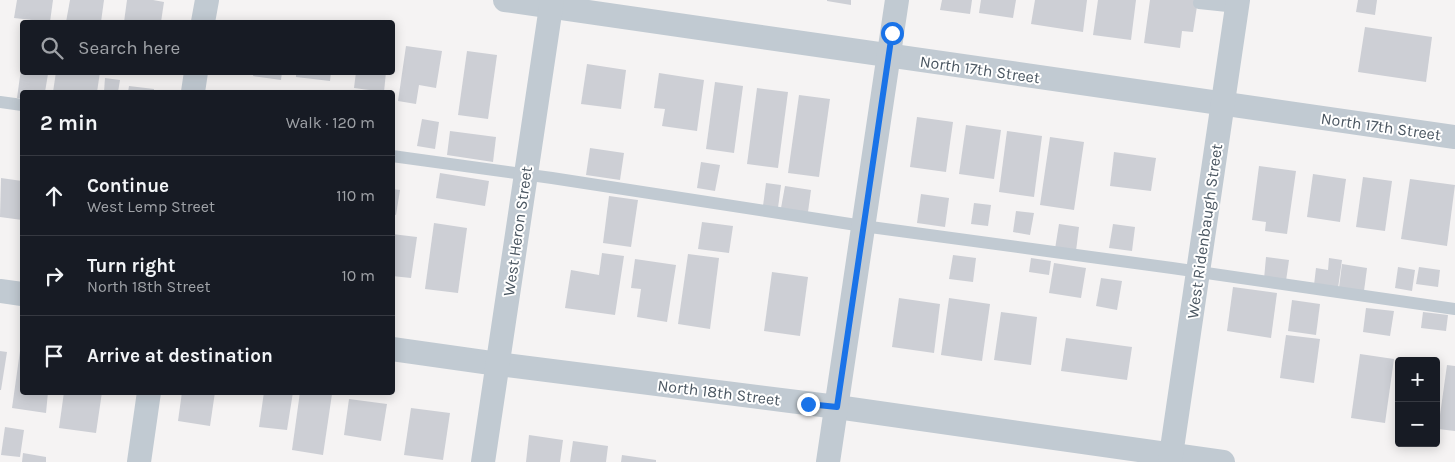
<!DOCTYPE html>
<html lang="en">
<head>
<meta charset="utf-8">
<style>
	:root { --surface:#171b24; --page:#242831; --text:#f1f3f6; --muted:#9ea1a6; --line:#363941 }
	body { margin:0; font-family:Karla,sans-serif; background:var(--page); color:var(--text) }
	.controls { position:absolute; right:15px; bottom:15px; display:grid; overflow:hidden; border-radius:5px; box-shadow:0 2px 12px #0003 }
	.controls button { width:45px; height:45px; display:grid; place-items:center; padding:0; border:0; border-bottom:1px solid var(--line); background:var(--surface); color:var(--text); font:25px sans-serif }
	.stop { position:absolute; width:15px; height:15px; margin:-11px; border:4px solid #1a73e8; border-radius:50%; background:#fff }
	.stop.end { background:#1a73e8; border-color:#fff; box-shadow:0 1px 5px #0008 }
	.list { margin:0; padding:0; list-style:none }
	h2 { display:flex; justify-content:space-between; align-items:center; height:65px; margin:0; padding:0 20px; font-size:21px }
	h2 small { font-size:16px; font-weight:400; color:var(--muted) }
	.list li { display:grid; grid-template-columns:32px 1fr auto; gap:15px; align-items:center; box-sizing:border-box; height:80px; padding:0 20px; border-top:1px solid var(--line) }
	.list b { display:block; font-size:19px; white-space:nowrap }
	.list p { margin:0; font-size:16px; white-space:nowrap; color:var(--muted) }
	.list em { font-size:16px; font-style:normal; color:var(--muted) }
	.icon { flex:none; width:28px; height:28px; fill:none; stroke:currentColor; stroke-width:2; stroke-linecap:round; stroke-linejoin:round }
	.map { position:relative; flex:none; width:1455px; height:462px; overflow:hidden }
	.search { position:absolute; background:var(--surface); box-shadow:0 2px 12px #0003; left:20px; top:20px; width:375px; height:55px; display:flex; align-items:center; gap:12px; box-sizing:border-box; padding:0 18px; border-radius:5px; color:var(--muted); font-size:19px }
	.panel { position:absolute; background:var(--surface); box-shadow:0 2px 12px #0003; left:20px; top:90px; width:375px; height:305px; border-radius:5px }
	.map>svg:first-child { display:block }
	.building { fill:#cdcfd5 }
	.lines { fill:none; stroke-linecap:round; stroke-linejoin:round }
	.lane { stroke:#c1cad2; stroke-width:12 }
	.street { stroke:#c1cad2; stroke-width:24 }
	.route { stroke:#1a73e8; stroke-width:6 }
	.labels { text-anchor:middle; stroke-width:4; stroke-linejoin:round; paint-order:stroke }
	.street-label { font-size:16px; fill:#4a5661; stroke:#fff }
</style>
</head>
<body>
<div class="map">
<svg width="1455" height="462" viewBox="0 0 1455 462">
	<rect width="100%" height="100%" fill="#f5f3f3"/>
	<!-- building -->
	<g class="building">
		<polygon points="17,0 53,0 50,22 14,18"/>
		<polygon points="70,0 104,0 101,22 66,22"/>
		<polygon points="127,0 153,0 164,2 161,22 124,22"/>
		<polygon points="827,0 851,0 851,5 827,1"/>
		<polygon points="942,0 972,0 970,14 940,10"/>
		<polygon points="981,0 1016,0 1013,18 979,13"/>
		<polygon points="1035,0 1087,0 1083,32 1031,24"/>
		<polygon points="1098,0 1136,0 1131,40 1093,35"/>
		<polygon points="1150,0 1198,0 1193,32 1182,31 1180,48 1144,43"/>
		<polygon points="1358,0 1377,0 1375,15 1356,12"/>
		<polygon points="1365,27 1432,37 1426,82 1358,72"/>
		<polygon points="406,46 442,51 436,88 419,85 416,104 398,101"/>
		<polygon points="467,51 497,55 488,119 458,115"/>
		<polygon points="587,64 626,70 621,109 581,104"/>
		<polygon points="21,69 22,69 22,72 48,74 45,92 22,92 22,98 17,98"/>
		<polygon points="56,72 100,72 97,92 53,92"/>
		<polygon points="254,72 282,72 281,80 253,76"/>
		<polygon points="296,72 331,72 330,81 296,77"/>
		<polygon points="356,72 386,72 384,92 354,88"/>
		<polygon points="659,73 704,80 697,131 662,126 665,109 654,108"/>
		<polygon points="105,78 120,80 118,92 104,92"/>
		<polygon points="715,82 743,86 734,153 706,149"/>
		<polygon points="129,86 154,89 154,92 128,92"/>
		<polygon points="757,88 788,92 778,168 747,164"/>
		<polygon points="799,95 830,99 819,177 788,173"/>
		<polygon points="917,117 953,122 946,172 910,167"/>
		<polygon points="422,119 439,122 435,149 417,146"/>
		<polygon points="966,125 1001,130 994,179 959,174"/>
		<polygon points="450,131 496,137 493,162 447,155"/>
		<polygon points="1007,131 1042,136 1034,197 999,192"/>
		<polygon points="1050,137 1084,142 1074,210 1040,205"/>
		<polygon points="590,148 624,153 620,180 586,175"/>
		<polygon points="1114,152 1156,158 1151,191 1110,186"/>
		<polygon points="701,162 720,165 715,191 697,188"/>
		<polygon points="1259,166 1296,171 1287,234 1265,231 1266,222 1252,220"/>
		<polygon points="440,173 489,181 485,206 436,198"/>
		<polygon points="1313,174 1346,179 1340,222 1307,217"/>
		<polygon points="1363,177 1392,181 1385,231 1356,227"/>
		<polygon points="1,178 22,181 22,220 0,217"/>
		<polygon points="1410,179 1455,185 1447,246 1401,239"/>
		<polygon points="766,183 781,185 778,208 763,206"/>
		<polygon points="785,186 811,190 808,212 781,208"/>
		<polygon points="392,189 400,190 396,215 392,214"/>
		<polygon points="921,194 949,198 945,227 917,223"/>
		<polygon points="609,196 638,200 631,247 603,243"/>
		<polygon points="974,203 991,205 988,226 971,224"/>
		<polygon points="1016,211 1034,213 1030,235 1013,232"/>
		<polygon points="702,222 733,226 729,253 698,249"/>
		<polygon points="434,223 467,228 458,293 425,289"/>
		<polygon points="1059,224 1079,227 1076,251 1055,249"/>
		<polygon points="1113,224 1135,227 1132,251 1109,248"/>
		<polygon points="392,234 417,237 411,278 392,276"/>
		<polygon points="602,253 624,256 615,315 565,308 571,270 599,275"/>
		<polygon points="688,254 719,258 710,329 678,324"/>
		<polygon points="953,255 976,258 973,282 949,279"/>
		<polygon points="1266,257 1289,260 1286,281 1264,279"/>
		<polygon points="1031,258 1051,261 1049,275 1029,272"/>
		<polygon points="1329,258 1342,260 1338,288 1314,285 1316,268 1328,270"/>
		<polygon points="635,259 676,265 667,322 637,317 641,289 631,288"/>
		<polygon points="1054,263 1086,268 1081,298 1049,293"/>
		<polygon points="1342,264 1367,268 1364,291 1339,288"/>
		<polygon points="1398,267 1415,270 1412,291 1395,288"/>
		<polygon points="1419,267 1440,270 1438,287 1416,284"/>
		<polygon points="772,272 808,277 800,336 764,331"/>
		<polygon points="1101,278 1122,281 1117,310 1096,306"/>
		<polygon points="1233,287 1277,293 1271,338 1227,331"/>
		<polygon points="899,298 940,304 934,353 892,347"/>
		<polygon points="949,298 990,304 982,361 941,355"/>
		<polygon points="1292,300 1320,304 1316,335 1288,331"/>
		<polygon points="1366,308 1394,311 1390,336 1363,332"/>
		<polygon points="1001,312 1037,317 1031,365 994,360"/>
		<polygon points="1423,312 1448,315 1446,331 1421,328"/>
		<polygon points="1286,335 1320,339 1314,383 1280,378"/>
		<polygon points="1066,338 1132,347 1127,380 1061,371"/>
		<polygon points="21,344 22,344 22,392 48,392 46,413 12,408"/>
		<polygon points="0,351 7,352 1,390 0,390"/>
		<polygon points="1360,354 1394,359 1385,423 1351,418"/>
		<polygon points="1447,365 1455,366 1455,431 1438,429"/>
		<polygon points="64,392 102,392 96,433 59,428"/>
		<polygon points="182,392 215,392 210,426 178,421"/>
		<polygon points="264,392 293,392 287,430 259,427"/>
		<polygon points="300,392 320,392 332,394 323,455 292,450"/>
		<polygon points="349,399 387,404 381,441 344,435"/>
		<polygon points="411,408 450,413 443,460 404,455"/>
		<polygon points="5,427 24,430 20,457 1,455"/>
		<polygon points="529,435 563,440 560,462 526,462"/>
		<polygon points="573,441 608,446 606,462 570,462"/>
		<polygon points="23,453 46,457 46,462 22,462"/>
		<polygon points="622,455 656,460 656,462 621,462"/>
	</g>
	<g class="lines">
		<!-- lane -->
		<g class="lane">
			<polyline points="1199,3 1237,7"/>
			<polyline points="0,102 22,105"/>
			<polyline points="392,156 552,178 863,226 1172,268 1455,309"/>
		</g>
		<!-- street -->
		<g class="street">
			<polyline points="505,0 1455,137"/>
			<polyline points="203,22 207,0"/>
			<polyline points="193,92 196,72"/>
			<polyline points="0,291 22,294"/>
			<polyline points="392,349 498,364 837,407 1223,462"/>
			<polyline points="139,462 149,392"/>
			<polyline points="483,462 552,0"/>
			<polyline points="828,462 897,0"/>
			<polyline points="1170,462 1238,0"/>
		</g>
	</g>
	<g class="lines">
		<!-- route -->
		<polyline class="route" points="808,404 837,407 892,33"/>
	</g>
	<g class="labels">
		<!-- street labels -->
		<g class="street-label">
			<text transform="translate(980 69) rotate(8)" y="6">North 17th Street</text>
			<text transform="translate(1381 126) rotate(8)" y="6">North 17th Street</text>
			<text transform="translate(517 231) rotate(-82)" y="6">West Heron Street</text>
			<text transform="translate(1204 231) rotate(-82)" y="6">West Ridenbaugh Street</text>
			<text transform="translate(719 392) rotate(7)" y="6">North 18th Street</text>
		</g>
	</g>
</svg>
<div class="controls">
<button>+</button>
<button>−</button>
</div>
<div class="stop" style="left:892px;top:33px"></div>
<div class="stop end" style="left:808px;top:404px"></div>
<div class="search"><svg class="icon" aria-label="search" viewBox="0 0 24 24"><circle cx="10" cy="10" r="6"/><path d="M15 15l6 6"/></svg>Search here</div>
<section class="panel">
<h2>2 min<small>Walk · 120 m</small></h2>
<ul class="list">
<li><svg class="icon" aria-label="ahead" viewBox="0 0 24 24"><path d="M12 20V5M6 11l6-6 6 6"/></svg><div><b>Continue</b><p>West Lemp Street</p></div><em>110 m</em></li>
<li><svg class="icon" aria-label="right" viewBox="0 0 24 24"><path d="M7 20v-9h11M14 6l5 5-5 5"/></svg><div><b>Turn right</b><p>North 18th Street</p></div><em>10 m</em></li>
<li><svg class="icon" aria-label="arrive" viewBox="0 0 24 24"><path d="M6 21V4h12l-3 4 3 4H6"/></svg><div><b>Arrive at destination</b></div></li>
</ul>
</section>
</div>
</body>
</html>
